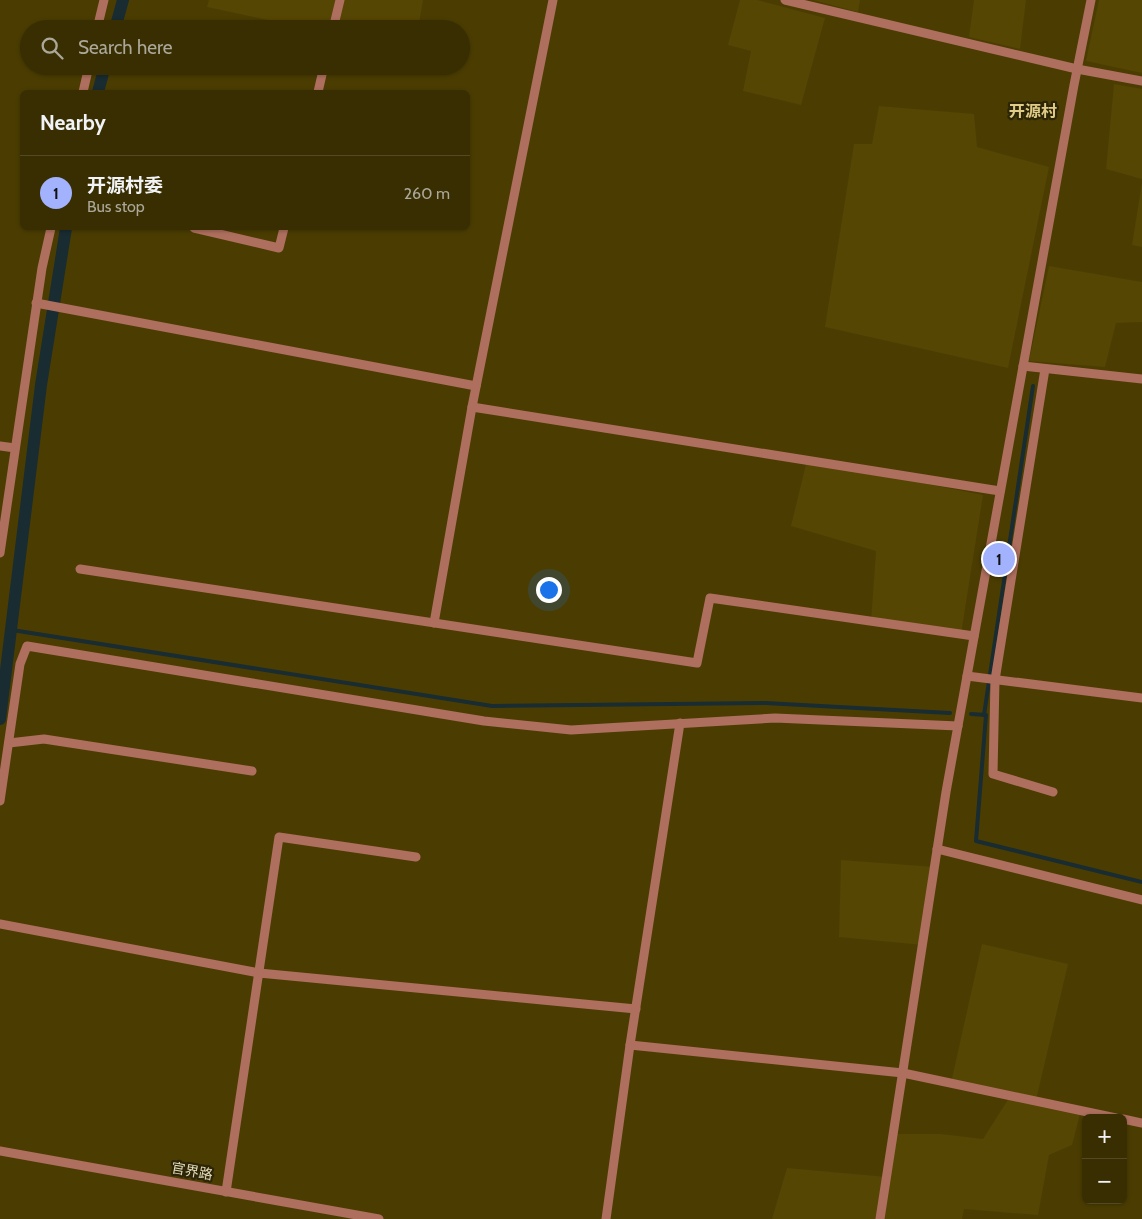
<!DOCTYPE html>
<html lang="en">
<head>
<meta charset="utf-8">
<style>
	:root { --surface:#382e02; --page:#433a11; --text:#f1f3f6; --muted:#aba899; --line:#524a24; --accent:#a2b2fd }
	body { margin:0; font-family:Cabin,"Noto Sans SC",sans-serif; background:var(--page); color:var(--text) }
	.controls { position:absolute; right:15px; bottom:15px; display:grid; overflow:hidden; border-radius:8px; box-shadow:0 1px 4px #0004 }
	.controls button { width:45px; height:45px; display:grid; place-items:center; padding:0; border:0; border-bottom:1px solid var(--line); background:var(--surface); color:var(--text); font:25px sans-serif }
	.you { position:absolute; left:548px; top:589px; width:18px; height:18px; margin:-12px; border:4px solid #fff; border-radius:50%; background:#1a73e8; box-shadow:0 0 0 8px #1a73e833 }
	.badge { display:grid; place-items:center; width:32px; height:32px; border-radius:50%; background:var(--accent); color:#111; font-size:16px; font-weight:700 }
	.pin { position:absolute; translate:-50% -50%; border:2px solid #fff; box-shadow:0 1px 5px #0006 }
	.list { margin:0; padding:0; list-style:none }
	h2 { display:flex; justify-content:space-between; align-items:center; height:65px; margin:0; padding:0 20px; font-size:21px }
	h2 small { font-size:16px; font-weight:400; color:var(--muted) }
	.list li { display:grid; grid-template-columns:32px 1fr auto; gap:15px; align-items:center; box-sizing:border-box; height:75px; padding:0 20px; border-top:1px solid var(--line) }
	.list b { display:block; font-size:19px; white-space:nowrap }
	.list p { margin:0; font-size:16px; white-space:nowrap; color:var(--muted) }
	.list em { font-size:16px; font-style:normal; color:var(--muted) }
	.icon { flex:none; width:28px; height:28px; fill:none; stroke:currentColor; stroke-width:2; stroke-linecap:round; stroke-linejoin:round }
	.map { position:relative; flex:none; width:1142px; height:1219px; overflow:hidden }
	.search { position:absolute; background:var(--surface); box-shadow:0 1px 4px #0004; left:20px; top:20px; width:450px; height:55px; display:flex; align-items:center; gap:12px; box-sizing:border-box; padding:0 18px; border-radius:28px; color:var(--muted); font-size:19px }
	.panel { position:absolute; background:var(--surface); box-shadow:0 1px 4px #0004; left:20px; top:90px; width:450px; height:140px; border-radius:8px }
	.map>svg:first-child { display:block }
	.built { fill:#564604 }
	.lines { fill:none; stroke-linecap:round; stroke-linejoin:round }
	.stream { stroke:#192c31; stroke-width:4 }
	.canal { stroke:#192c31; stroke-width:12 }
	.minor { stroke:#af6f5f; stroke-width:9 }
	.labels { text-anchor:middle; stroke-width:4.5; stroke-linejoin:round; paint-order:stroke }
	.street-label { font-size:14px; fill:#e3dab8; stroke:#2c2507 }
	.quarter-label { font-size:16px; font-weight:bold; fill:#e0cc86; stroke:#2c2507 }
</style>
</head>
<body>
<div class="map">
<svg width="1142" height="1219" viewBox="0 0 1142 1219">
	<rect width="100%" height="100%" fill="#4b3d02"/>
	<!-- built -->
	<g class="built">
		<polygon points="209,0 423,0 418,29 300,29 300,27 207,7"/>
		<polygon points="740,0 757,0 825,18 801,105 743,91 751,51 728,45"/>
		<polygon points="813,0 860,0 858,12"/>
		<polygon points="974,0 1026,0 1020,49 969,37"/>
		<polygon points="1099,0 1142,0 1142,73 1086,61"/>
		<polygon points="1114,84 1142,89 1142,179 1106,169"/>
		<polygon points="879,106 974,114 977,147 1049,167 1008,368 825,327 854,144 872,144"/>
		<polygon points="1142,183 1142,247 1132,245"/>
		<polygon points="1049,266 1142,282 1142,322 1116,323 1105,367 1029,361"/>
		<polygon points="807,460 983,495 961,634 871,621 876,551 791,526"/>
		<polygon points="841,860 935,867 923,945 839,937"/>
		<polygon points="982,944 1068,964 1036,1100 1081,1110 1072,1145 1049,1155 1038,1215 964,1209 962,1219 772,1219 787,1168 887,1177 894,1134 941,1134 983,1139 1011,1095 951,1083"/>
	</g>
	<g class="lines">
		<!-- stream -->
		<g class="stream">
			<polyline points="12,630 492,706 765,703 950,713"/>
			<polyline points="971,714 986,715 976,841 1142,882"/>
			<polyline points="984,715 1033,386"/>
		</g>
		<!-- canal -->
		<g class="canal">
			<polyline points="115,29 123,0"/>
			<polyline points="98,92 105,66"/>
			<polyline points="0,719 41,385 66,228"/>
		</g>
		<!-- minor -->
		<g class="minor">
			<polyline points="785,0 1077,69 1142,81"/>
			<polyline points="97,29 104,0"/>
			<polyline points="333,29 340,0"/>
			<polyline points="83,92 89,66"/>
			<polyline points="318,92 324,66"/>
			<polyline points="194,228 279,248 284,228"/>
			<polyline points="36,303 476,386"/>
			<polyline points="1023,366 1142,379"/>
			<polyline points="1045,369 995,680 993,774 1053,792"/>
			<polyline points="472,407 1000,491"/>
			<polyline points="0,446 15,448"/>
			<polyline points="0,553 42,268 51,228"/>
			<polyline points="80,569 697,663 710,598 974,636"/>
			<polyline points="434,623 472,407 553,0"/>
			<polyline points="967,676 1142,698"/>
			<polyline points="9,743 44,739 252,771"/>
			<polyline points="0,801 20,664 27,646 484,721 571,730 775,718 958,726"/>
			<polyline points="937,849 1142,900"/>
			<polyline points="0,924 259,973 636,1009"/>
			<polyline points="630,1045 903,1073 1116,1118"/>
			<polyline points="1123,1119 1142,1123"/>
			<polyline points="0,1151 379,1219"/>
			<polyline points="226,1192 279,837 416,857"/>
			<polyline points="606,1219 630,1045 680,723"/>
			<polyline points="880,1219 946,792 1074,85 1091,0"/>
		</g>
	</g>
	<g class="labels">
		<!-- street labels -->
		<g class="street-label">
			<text transform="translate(192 1171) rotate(10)" y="5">官界路</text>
		</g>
		<!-- quarter labels -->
		<g class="quarter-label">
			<text x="1033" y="117">开源村</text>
		</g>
	</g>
</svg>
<div class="controls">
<button>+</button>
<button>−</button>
</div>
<div class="you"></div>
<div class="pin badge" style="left:999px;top:559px">1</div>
<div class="search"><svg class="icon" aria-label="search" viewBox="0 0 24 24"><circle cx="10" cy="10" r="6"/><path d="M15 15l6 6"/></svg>Search here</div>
<section class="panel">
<h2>Nearby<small></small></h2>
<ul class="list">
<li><span class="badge">1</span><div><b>开源村委</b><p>Bus stop</p></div><em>260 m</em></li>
</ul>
</section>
</div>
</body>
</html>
